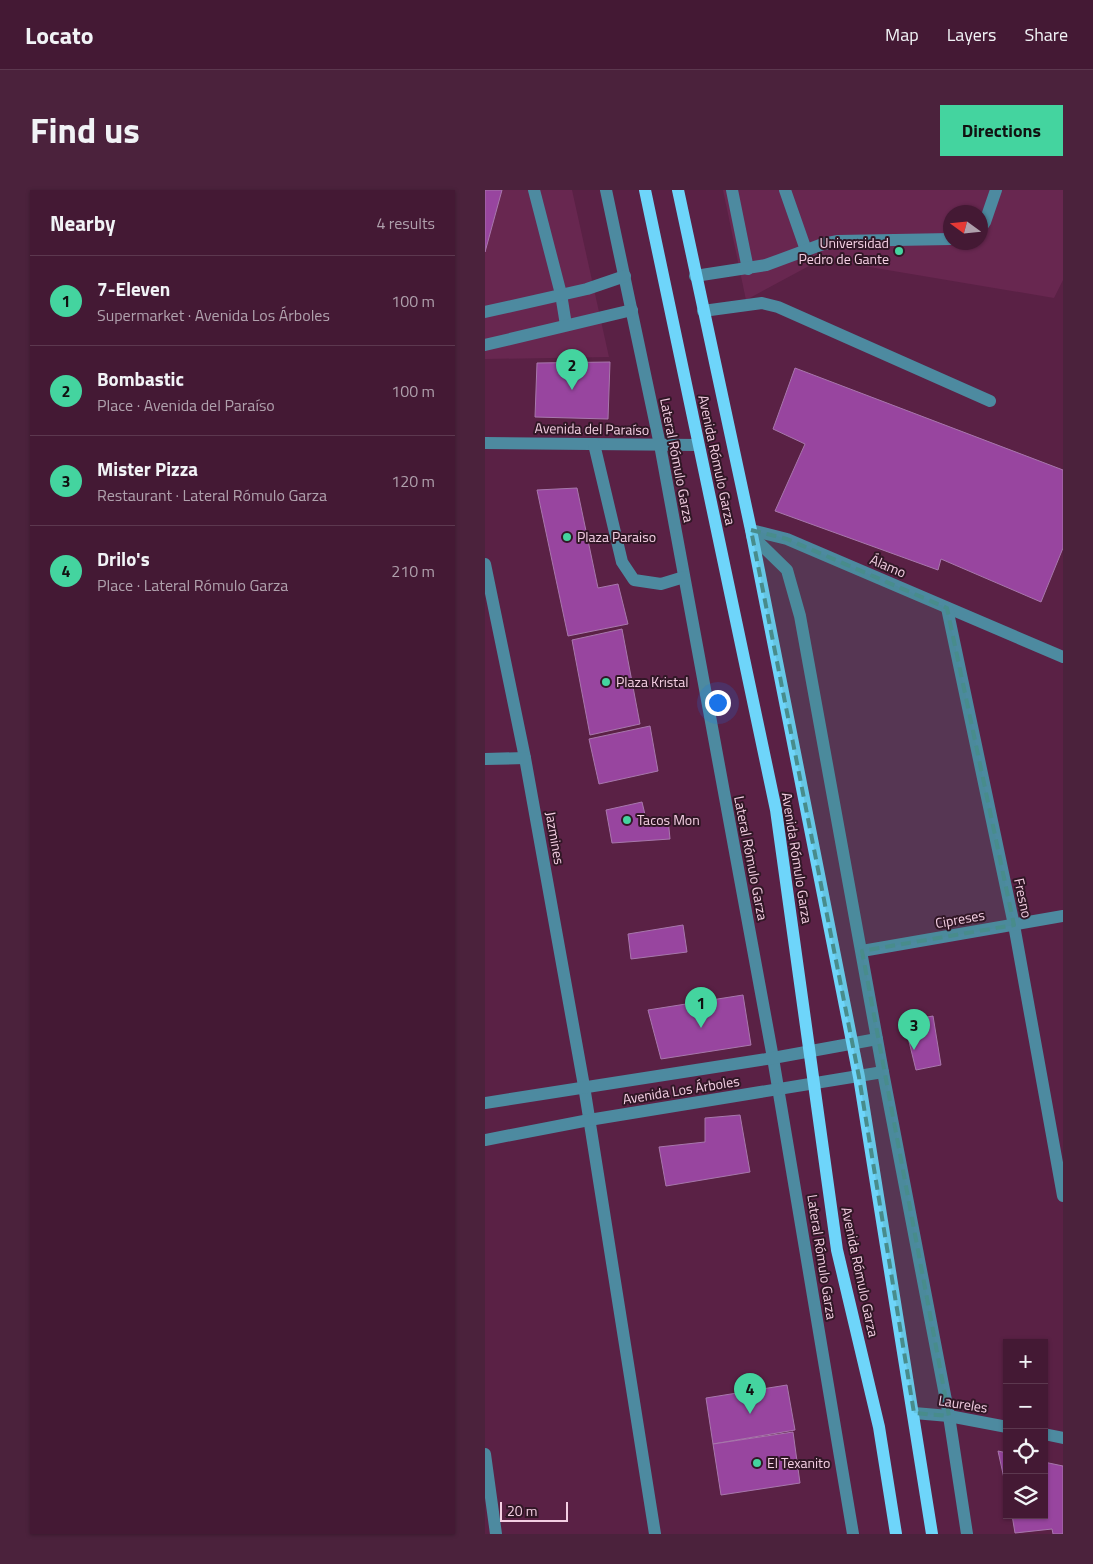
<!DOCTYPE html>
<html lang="en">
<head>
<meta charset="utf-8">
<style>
	:root { --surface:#441934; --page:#4b223c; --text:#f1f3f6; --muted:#afa0ac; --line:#5c384f; --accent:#44d49f }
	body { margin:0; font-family:"Titillium Web",sans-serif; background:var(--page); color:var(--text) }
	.controls { position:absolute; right:15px; bottom:15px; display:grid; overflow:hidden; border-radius:0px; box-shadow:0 1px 4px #0004 }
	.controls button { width:45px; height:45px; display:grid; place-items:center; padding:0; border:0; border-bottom:1px solid var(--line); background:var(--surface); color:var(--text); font:25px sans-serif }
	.compass { position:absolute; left:458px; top:15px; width:45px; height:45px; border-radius:50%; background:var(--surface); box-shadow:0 1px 4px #0004; rotate:285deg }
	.scale { position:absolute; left:15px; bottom:12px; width:68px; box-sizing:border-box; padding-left:5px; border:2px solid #f4cfe3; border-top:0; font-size:14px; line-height:18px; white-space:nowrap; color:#f4cfe3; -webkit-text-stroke:4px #311726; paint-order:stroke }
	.you { position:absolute; left:232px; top:512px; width:18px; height:18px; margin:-12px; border:4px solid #fff; border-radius:50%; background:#1a73e8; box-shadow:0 0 0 8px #1a73e833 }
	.badge { display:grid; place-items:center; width:32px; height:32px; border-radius:50%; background:var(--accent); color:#111; font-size:16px; font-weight:700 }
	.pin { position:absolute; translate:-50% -41px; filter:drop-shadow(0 1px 2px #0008) }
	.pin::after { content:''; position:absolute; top:26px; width:18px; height:15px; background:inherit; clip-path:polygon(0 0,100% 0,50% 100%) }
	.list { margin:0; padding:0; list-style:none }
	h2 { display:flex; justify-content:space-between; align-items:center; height:65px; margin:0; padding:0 20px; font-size:21px }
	h2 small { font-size:16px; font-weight:400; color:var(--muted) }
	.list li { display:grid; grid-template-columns:32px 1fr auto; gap:15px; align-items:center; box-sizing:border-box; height:90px; padding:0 20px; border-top:1px solid var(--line) }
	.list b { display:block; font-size:19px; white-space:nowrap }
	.list p { margin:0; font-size:16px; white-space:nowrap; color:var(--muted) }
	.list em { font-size:16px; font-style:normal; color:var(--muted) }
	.icon { flex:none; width:28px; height:28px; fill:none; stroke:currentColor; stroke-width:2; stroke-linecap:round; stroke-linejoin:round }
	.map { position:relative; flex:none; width:578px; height:1344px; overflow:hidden; border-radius:0px }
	header { display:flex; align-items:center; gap:30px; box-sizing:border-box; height:70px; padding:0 25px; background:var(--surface); border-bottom:1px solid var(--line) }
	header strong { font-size:24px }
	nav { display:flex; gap:28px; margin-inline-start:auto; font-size:18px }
	.intro { display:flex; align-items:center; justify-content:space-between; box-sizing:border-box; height:120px; padding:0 30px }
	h1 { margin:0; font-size:35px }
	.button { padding:12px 22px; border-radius:0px; background:var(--accent); color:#111; font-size:18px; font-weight:700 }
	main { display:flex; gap:30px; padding:0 30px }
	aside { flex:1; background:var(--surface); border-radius:0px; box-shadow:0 1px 4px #0004 }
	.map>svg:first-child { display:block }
	.built { fill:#682750; fill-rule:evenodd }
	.building { fill:#98459f; stroke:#a877ac }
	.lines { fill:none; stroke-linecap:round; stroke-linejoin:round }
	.minor { stroke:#4d8aa0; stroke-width:12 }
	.major { stroke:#6ed5fa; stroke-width:12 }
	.marked { fill:#488c8b; fill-opacity:0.2; stroke:#488c8b; stroke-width:4; stroke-dasharray:10 6; stroke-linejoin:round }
	.poi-dot { fill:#44d49f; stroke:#311726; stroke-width:2 }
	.labels { text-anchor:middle; stroke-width:4; stroke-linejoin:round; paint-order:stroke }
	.poi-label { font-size:14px; fill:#f4cfe3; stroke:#311726; text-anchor:start }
	.street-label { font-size:14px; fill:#f4cfe3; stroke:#311726 }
</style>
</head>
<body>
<header>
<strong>Locato</strong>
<nav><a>Map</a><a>Layers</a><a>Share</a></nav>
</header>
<div class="intro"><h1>Find us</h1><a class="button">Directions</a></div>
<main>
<aside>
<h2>Nearby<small>4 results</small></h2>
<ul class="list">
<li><span class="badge">1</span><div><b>7-Eleven</b><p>Supermarket · Avenida Los Árboles</p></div><em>100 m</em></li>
<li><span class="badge">2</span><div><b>Bombastic</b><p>Place · Avenida del Paraíso</p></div><em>100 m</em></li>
<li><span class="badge">3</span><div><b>Mister Pizza</b><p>Restaurant · Lateral Rómulo Garza</p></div><em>120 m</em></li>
<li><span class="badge">4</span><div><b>Drilo's</b><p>Place · Lateral Rómulo Garza</p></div><em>210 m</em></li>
</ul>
</aside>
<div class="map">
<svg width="578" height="1344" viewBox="0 0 578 1344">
	<rect width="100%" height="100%" fill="#5a2145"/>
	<!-- built -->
	<g class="built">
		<polygon points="0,0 87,0 124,167 0,169"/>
		<path d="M238 0H578V90L569 108 337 69 261 110ZM466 22H496V52H466Z"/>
	</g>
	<!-- building -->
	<g class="building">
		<polygon points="0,0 17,0 0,62"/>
		<polygon points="125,172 123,229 50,227 52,173"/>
		<polygon points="310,178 578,280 578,358 556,412 456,369 453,380 290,321 320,254 288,239"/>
		<polygon points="92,298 113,398 133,394 143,434 83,446 52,300"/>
		<polygon points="137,439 155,534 105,545 87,450"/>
		<polygon points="165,536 173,581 114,594 104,549"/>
		<polygon points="157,612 162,633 183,628 185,649 127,653 121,620"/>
		<polygon points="198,735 202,762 146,769 143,744"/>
		<polygon points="258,805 266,855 176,869 163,820"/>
		<polygon points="448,826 456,875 431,880 419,831"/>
		<polygon points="255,925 265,982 181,996 174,957 220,952 220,928"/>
		<polygon points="302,1195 310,1240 228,1254 221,1208"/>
		<polygon points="308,1242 315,1293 236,1305 228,1254"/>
		<polygon points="513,1261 522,1263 522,1302"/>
		<polygon points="559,1272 578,1276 578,1344 568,1344 567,1339 530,1343 527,1325 559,1325"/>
	</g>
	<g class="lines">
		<!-- minor -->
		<g class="minor">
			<polyline points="49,0 76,104 81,135"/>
			<polyline points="121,0 175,255 288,868 368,1344"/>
			<polyline points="247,0 263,79"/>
			<polyline points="300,0 321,60"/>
			<polyline points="496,38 500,32 511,0"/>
			<polyline points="210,86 281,75 338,54 353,51 466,49"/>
			<polyline points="218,121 277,113 293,117 505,211"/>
			<polyline points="0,122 102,99 140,86"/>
			<polyline points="0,155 147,120"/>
			<polyline points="0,253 213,255"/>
			<polyline points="109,254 137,372 149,390 176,394 199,387"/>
			<polyline points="266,340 302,349 323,358 578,467"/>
			<polyline points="267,346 302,380 315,426 398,882 464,1226 482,1344"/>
			<polyline points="0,374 40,568 99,896 170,1344"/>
			<polyline points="462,418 529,735 578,1006"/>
			<polyline points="0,569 40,568"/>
			<polyline points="377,761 578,726"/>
			<polyline points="0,913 288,868 392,849"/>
			<polyline points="0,950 104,930 398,882"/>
			<polyline points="429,1223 464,1226 522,1237"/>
			<polyline points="559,1244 578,1248"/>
			<polyline points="0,1264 11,1344"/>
		</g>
		<!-- major -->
		<g class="major">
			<polyline points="160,0 291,620 352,1060 394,1237 411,1344"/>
			<polyline points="193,0 266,340 374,887 447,1344"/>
		</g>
	</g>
	<!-- marked area -->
	<path class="marked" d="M266 340 302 349 462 418 529 735 377 761 464 1226 429 1223 374 887Z"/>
	<!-- markers -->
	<g class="poi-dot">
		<circle cx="414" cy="61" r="5"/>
		<circle cx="82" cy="347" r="5"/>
		<circle cx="121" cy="492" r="5"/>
		<circle cx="142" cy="630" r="5"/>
		<circle cx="272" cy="1273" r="5"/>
	</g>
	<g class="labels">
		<!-- poi labels -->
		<g class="poi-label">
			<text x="404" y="58" text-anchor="end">Universidad<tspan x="404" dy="16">Pedro de Gante</tspan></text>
			<text x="92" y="352">Plaza Paraiso</text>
			<text x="131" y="497">Plaza Kristal</text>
			<text x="152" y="635">Tacos Mon</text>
			<text x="282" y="1278">El Texanito</text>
		</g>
		<!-- street labels -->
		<g class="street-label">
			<text transform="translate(107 239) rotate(1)" y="5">Avenida del Paraíso</text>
			<text transform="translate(192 270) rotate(79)" y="5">Lateral Rómulo Garza</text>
			<text transform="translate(232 270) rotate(78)" y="5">Avenida Rómulo Garza</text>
			<text transform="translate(403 376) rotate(23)" y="5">Álamo</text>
			<text transform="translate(70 648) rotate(80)" y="5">Jazmines</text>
			<text transform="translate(266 668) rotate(79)" y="5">Lateral Rómulo Garza</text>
			<text transform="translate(312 668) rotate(81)" y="5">Avenida Rómulo Garza</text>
			<text transform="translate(538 708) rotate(78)" y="5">Fresno</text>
			<text transform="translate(475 729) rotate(-10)" y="5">Cipreses</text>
			<text transform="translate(196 900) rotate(-9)" y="5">Avenida Los Árboles</text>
			<text transform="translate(337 1067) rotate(81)" y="5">Lateral Rómulo Garza</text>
			<text transform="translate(375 1082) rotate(78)" y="5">Avenida Rómulo Garza</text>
			<text transform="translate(478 1214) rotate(9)" y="5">Laureles</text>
		</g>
	</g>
</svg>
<div class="controls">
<button>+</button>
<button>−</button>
<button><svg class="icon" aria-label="locate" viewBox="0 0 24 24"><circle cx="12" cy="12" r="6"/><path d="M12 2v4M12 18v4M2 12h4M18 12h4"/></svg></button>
<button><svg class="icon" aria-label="layers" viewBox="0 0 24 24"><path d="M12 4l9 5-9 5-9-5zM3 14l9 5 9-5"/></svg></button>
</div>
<svg class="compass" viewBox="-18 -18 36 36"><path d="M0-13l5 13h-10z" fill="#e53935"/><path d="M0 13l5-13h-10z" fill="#afa0ac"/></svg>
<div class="scale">20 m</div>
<div class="you"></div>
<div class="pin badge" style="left:216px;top:838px">1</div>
<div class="pin badge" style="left:87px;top:200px">2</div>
<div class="pin badge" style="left:429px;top:860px">3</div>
<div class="pin badge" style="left:265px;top:1224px">4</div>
</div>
</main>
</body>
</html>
